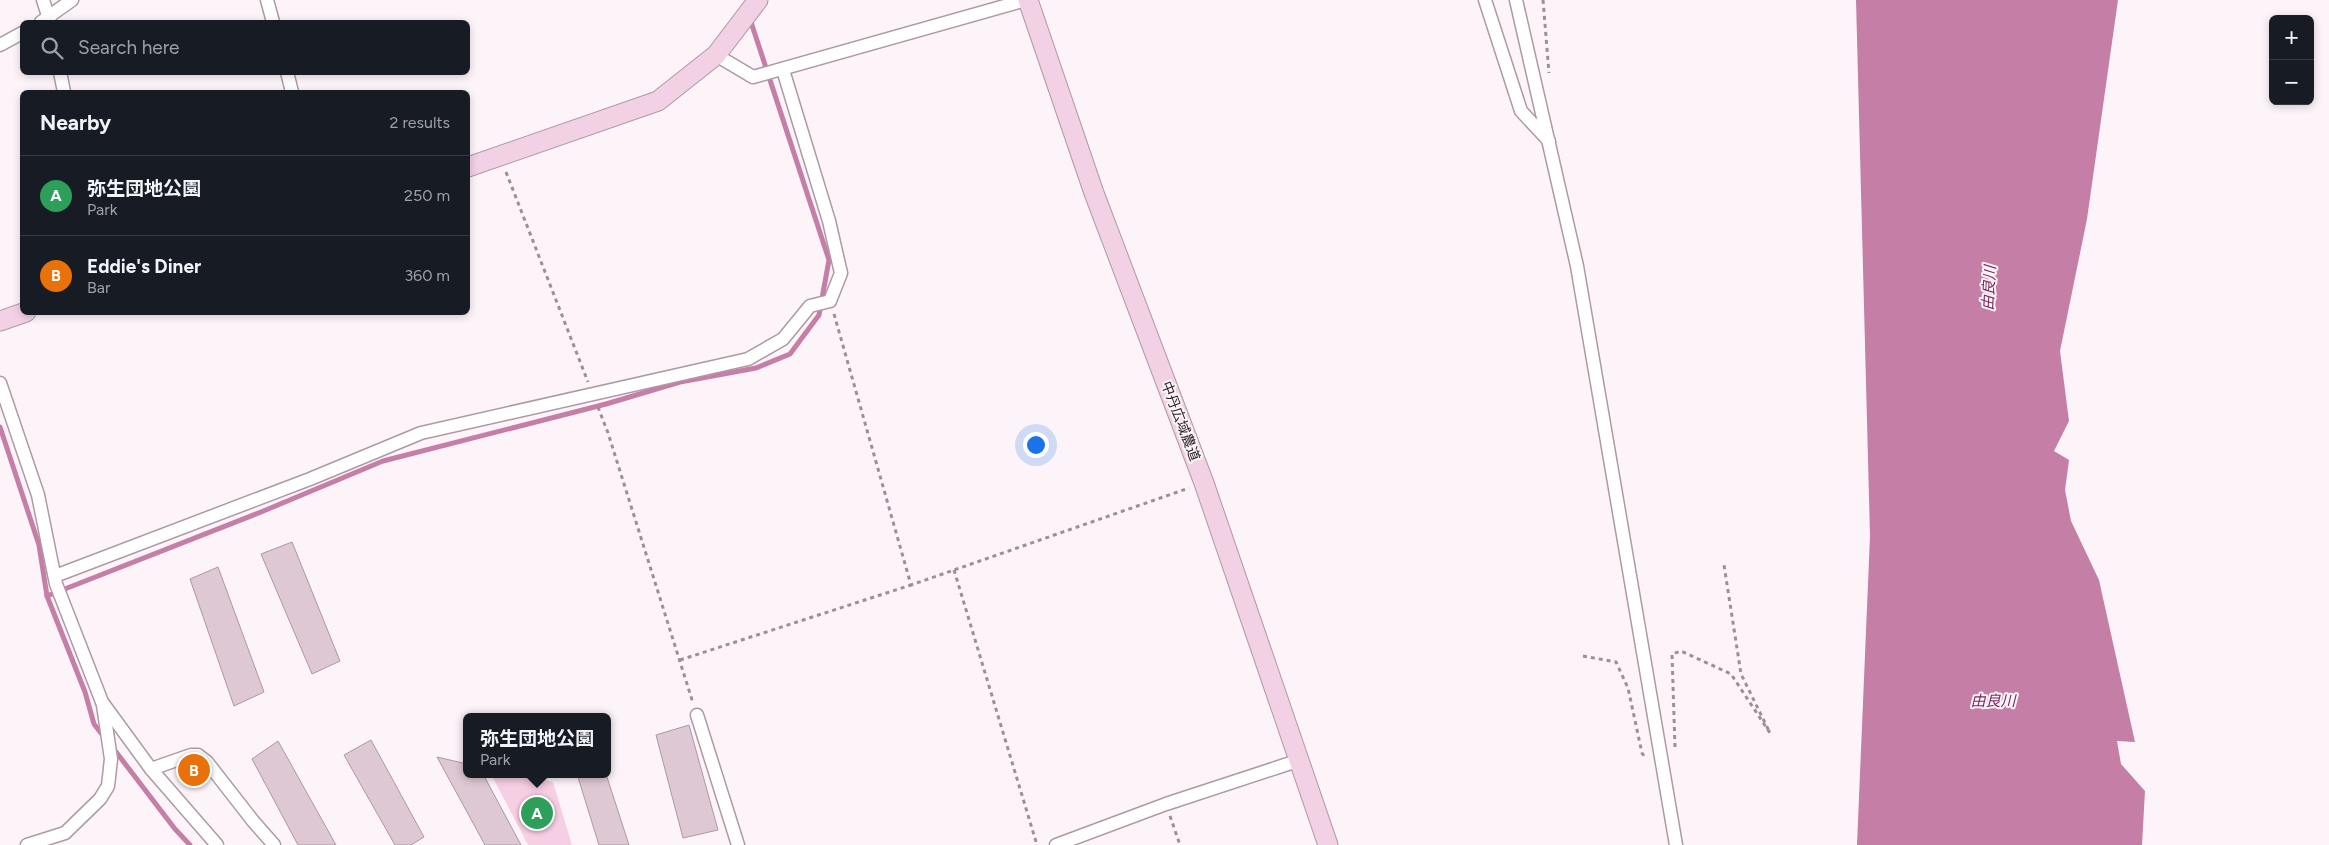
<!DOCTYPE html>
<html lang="en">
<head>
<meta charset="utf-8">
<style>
	:root { --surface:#171b24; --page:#242831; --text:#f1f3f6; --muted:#9ea1a6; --line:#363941; --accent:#ea580c }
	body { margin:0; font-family:Figtree,"Noto Sans JP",sans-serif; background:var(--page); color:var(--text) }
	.controls { position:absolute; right:15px; top:15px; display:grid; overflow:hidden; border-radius:8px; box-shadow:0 2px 8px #0003 }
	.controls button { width:45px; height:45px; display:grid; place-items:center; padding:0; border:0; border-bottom:1px solid var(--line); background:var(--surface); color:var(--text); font:25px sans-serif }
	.you { position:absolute; left:1035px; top:444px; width:18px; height:18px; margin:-12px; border:4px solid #fff; border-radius:50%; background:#1a73e8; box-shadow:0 0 0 8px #1a73e833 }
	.badge { display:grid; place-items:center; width:32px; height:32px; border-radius:50%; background:var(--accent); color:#fff; font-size:16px; font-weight:700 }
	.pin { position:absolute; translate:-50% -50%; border:2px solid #fff; box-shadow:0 1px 5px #0006 }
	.popup { position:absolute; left:463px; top:713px; width:148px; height:65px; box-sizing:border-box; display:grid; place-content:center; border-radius:8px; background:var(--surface); filter:drop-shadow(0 1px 4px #0005); font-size:16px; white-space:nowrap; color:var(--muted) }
	.popup b { font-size:19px; color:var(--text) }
	.popup::after { content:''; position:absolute; left:50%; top:100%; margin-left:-10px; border:10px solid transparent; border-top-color:var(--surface) }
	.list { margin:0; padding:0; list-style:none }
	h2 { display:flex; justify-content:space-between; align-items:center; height:65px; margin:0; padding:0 20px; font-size:21px }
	h2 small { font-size:16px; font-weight:400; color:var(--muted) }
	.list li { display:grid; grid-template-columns:32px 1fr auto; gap:15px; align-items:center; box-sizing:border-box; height:80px; padding:0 20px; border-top:1px solid var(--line) }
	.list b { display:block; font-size:19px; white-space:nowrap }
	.list p { margin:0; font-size:16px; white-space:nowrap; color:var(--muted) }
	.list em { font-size:16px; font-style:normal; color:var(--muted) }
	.icon { flex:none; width:28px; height:28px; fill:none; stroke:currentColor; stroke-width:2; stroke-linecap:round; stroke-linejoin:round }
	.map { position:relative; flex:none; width:2329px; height:845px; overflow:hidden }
	.search { position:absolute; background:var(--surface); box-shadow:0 2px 8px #0003; left:20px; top:20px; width:450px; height:55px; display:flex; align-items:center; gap:12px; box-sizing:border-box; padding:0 18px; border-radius:8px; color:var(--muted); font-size:19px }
	.panel { position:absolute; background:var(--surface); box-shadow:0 2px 8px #0003; left:20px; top:90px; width:450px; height:225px; border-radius:8px }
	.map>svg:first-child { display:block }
	.green { fill:#f7cfe4 }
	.water { fill:#c57ea6 }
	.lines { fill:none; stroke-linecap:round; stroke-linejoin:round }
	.stream { stroke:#c57ea6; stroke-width:5 }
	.building { fill:#dec8d3; stroke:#ac97a2 }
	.street-casing { stroke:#ae99a4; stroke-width:15 }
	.secondary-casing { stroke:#ae99a4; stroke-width:21 }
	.path { stroke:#999196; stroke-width:3; stroke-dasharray:4 4; stroke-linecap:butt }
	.street { stroke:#fff; stroke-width:12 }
	.secondary { stroke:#f2d1e5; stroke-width:19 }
	.labels { text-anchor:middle; stroke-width:4; stroke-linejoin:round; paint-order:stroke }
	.street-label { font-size:14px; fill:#211a1e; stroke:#fdf4f9 }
	.water-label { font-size:15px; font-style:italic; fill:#7a265b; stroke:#fdf4f9 }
</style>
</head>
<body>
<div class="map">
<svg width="2329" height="845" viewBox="0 0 2329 845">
	<rect width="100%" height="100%" fill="#fdf4f9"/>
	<!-- green -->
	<polygon class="green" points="491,774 521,774 553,782 572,845 528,845"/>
	<!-- water -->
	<polygon class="water" points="1856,0 2118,0 2087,219 2060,351 2069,421 2054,451 2069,460 2065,490 2071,521 2099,580 2135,742 2117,741 2121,764 2145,791 2142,845 1857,845 1870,536"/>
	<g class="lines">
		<!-- stream -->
		<g class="stream">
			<polyline points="0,427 39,545 47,596 85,692 94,724 104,737"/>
			<polyline points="47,596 261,512 383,461 606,404 680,382 756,368 790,354 819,315 829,260 750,19"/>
			<polyline points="113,748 175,829 190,845"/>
		</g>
	</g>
	<!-- building -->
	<g class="building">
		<polygon points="292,542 340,661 312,674 261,554"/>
		<polygon points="218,567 264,692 234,706 190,579"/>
		<polygon points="689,725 718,830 683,838 656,735"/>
		<polygon points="371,740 424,837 411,845 395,845 344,755"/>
		<polygon points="278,741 336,845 298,845 252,759"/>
		<polygon points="437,757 467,764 467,774 483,774 521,845 485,845"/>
		<polygon points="577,774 606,774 629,845 599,845"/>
	</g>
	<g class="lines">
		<defs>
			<g id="street">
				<polyline points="43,0 50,22"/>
				<polyline points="267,0 273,22"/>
				<polyline points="1485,0 1521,111 1549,141"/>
				<polyline points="1516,0 1577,266 1676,845"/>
				<polyline points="41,22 72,0"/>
				<polyline points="0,45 22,33"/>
				<polyline points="716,55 753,77 1026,0"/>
				<polyline points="60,72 64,92"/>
				<polyline points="287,72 292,92"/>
				<polyline points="0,383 38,495 56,584 102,702 151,769 217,845"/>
				<polyline points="55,576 310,479 421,433 748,359 783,339 810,306 830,301 841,273 829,221 783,70"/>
				<polyline points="697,715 738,845"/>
				<polyline points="151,769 191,755 198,755 207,762 253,821 274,845"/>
				<polyline points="27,845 65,833 100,799 108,786 111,759 103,705"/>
				<polyline points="1056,845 1166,804 1300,760"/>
			</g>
			<g id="secondary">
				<polyline points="1028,0 1094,193 1204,483 1328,845"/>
				<polyline points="468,167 658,101 716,55 758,0"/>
				<polyline points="0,321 26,312"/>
			</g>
		</defs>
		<!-- street casing -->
		<use href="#street" class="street-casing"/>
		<!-- secondary casing -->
		<use href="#secondary" class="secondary-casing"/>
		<!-- path -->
		<g class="path">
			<polyline points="1543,0 1549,73"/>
			<polyline points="506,172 588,382"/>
			<polyline points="834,314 911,585 1189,488"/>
			<polyline points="598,407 608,433 693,703"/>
			<polyline points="954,570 1037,845"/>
			<polyline points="1583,656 1616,662 1628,688 1642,753 1646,759"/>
			<polyline points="680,660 911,585"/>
			<polyline points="1675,747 1672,654 1681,651 1731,674 1770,733 1741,674 1724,565"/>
			<polyline points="1170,816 1180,845"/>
		</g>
		<!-- street -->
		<use href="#street" class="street"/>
		<!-- secondary -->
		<use href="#secondary" class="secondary"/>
	</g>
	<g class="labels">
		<!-- street labels -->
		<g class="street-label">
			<text transform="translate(1181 421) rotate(69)" y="5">中丹広域農道</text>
		</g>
		<!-- water labels -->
		<g class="water-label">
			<text transform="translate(1989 288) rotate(-87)" y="5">由良川</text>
			<text x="1993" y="706">由良川</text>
		</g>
	</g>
</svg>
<div class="controls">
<button>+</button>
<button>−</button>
</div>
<div class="you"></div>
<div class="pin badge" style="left:537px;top:813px;background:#2e9e5b">A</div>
<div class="popup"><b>弥生団地公園</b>Park</div>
<div class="pin badge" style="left:194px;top:770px;background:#e8710a">B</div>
<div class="search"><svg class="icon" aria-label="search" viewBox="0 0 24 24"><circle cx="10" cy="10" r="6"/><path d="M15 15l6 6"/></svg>Search here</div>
<section class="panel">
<h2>Nearby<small>2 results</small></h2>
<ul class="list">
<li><span class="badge" style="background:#2e9e5b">A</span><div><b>弥生団地公園</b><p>Park</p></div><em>250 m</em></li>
<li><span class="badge" style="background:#e8710a">B</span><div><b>Eddie's Diner</b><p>Bar</p></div><em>360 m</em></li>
</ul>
</section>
</div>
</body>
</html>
